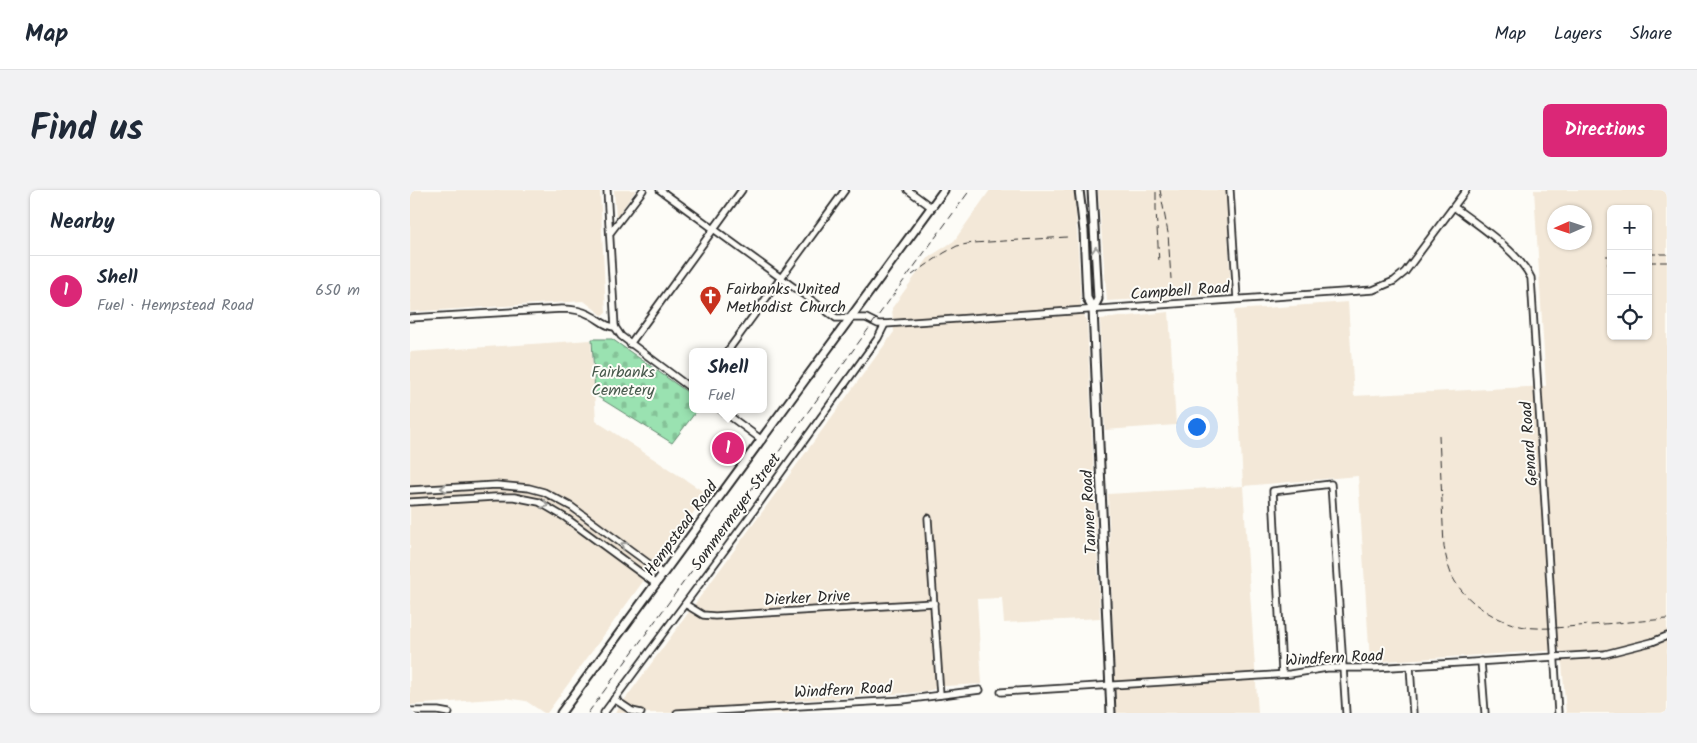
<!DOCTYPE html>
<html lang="en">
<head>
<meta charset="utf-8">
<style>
	:root { --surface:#fff; --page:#f2f2f3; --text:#1f2937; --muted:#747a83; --line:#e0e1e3; --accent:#db2777 }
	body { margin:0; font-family:Kalam,sans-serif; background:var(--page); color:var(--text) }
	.controls { position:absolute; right:15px; top:15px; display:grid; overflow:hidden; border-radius:8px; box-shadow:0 1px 4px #0004 }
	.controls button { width:45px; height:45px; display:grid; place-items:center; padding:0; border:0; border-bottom:1px solid var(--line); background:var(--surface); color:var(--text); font:25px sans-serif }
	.compass { position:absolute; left:1137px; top:15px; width:45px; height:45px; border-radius:50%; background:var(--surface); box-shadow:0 1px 4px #0004; rotate:267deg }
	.you { position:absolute; left:786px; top:236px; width:18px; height:18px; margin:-12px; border:4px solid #fff; border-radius:50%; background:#1a73e8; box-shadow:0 0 0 8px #1a73e833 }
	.badge { display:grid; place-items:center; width:32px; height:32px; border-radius:50%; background:var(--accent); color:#fff; font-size:16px; font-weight:700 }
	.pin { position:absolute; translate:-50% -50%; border:2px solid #fff; box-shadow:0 1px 5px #0006 }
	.popup { position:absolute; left:279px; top:158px; width:78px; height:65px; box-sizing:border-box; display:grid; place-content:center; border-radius:8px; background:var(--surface); filter:drop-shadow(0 1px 4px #0005); font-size:16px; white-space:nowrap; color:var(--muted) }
	.popup b { font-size:19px; color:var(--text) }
	.popup::after { content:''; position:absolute; left:50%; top:100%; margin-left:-10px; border:10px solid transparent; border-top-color:var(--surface) }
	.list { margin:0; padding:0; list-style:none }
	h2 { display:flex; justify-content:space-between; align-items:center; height:65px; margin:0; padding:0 20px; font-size:21px }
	h2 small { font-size:16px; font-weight:400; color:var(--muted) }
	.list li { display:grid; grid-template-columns:32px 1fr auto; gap:15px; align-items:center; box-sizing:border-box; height:70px; padding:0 20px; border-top:1px solid var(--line) }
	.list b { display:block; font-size:19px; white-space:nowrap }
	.list p { margin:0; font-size:16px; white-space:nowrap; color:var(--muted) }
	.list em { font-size:16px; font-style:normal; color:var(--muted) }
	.icon { flex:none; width:28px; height:28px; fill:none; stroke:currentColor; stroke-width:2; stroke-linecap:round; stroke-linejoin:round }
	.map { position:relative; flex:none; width:1257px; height:523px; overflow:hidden; border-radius:8px }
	header { display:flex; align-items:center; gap:30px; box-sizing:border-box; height:70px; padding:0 25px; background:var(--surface); border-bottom:1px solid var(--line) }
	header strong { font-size:24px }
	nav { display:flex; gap:28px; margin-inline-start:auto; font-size:18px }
	.intro { display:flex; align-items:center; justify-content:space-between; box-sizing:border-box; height:120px; padding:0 30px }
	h1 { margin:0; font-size:35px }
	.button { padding:12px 22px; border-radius:8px; background:var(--accent); color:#fff; font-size:18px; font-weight:700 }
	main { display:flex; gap:30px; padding:0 30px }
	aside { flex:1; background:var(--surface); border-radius:8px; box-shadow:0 1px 4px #0004 }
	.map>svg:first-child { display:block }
	.built { fill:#f3e8d8; fill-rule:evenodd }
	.cemetery { fill:url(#cemetery-stones); stroke:#62866e }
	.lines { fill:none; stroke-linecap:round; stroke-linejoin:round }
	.minor-casing { stroke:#2b2b2b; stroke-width:9 }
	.major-casing { stroke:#2b2b2b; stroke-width:11 }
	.minor { stroke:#fdfcf7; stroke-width:5.5 }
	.major { stroke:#fdfcf7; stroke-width:7 }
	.rail { stroke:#2b2b2b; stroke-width:1; stroke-dasharray:8 4; stroke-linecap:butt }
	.oneway { stroke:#9e9e9b }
	.labels { text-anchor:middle; stroke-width:4; stroke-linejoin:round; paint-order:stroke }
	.poi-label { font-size:16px; fill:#2b2b2b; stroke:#fdfcf7; text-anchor:start }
	.street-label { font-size:16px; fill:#2b2b2b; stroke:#fdfcf7 }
	.park-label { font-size:16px; fill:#47594c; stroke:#fdfcf7 }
</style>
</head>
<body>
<header>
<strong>Map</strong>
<nav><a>Map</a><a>Layers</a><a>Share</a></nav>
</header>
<div class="intro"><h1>Find us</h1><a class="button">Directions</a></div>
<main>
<aside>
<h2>Nearby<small></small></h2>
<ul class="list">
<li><span class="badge">1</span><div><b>Shell</b><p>Fuel · Hempstead Road</p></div><em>650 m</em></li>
</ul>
</aside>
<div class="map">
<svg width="1257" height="523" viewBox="0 0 1257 523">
	<defs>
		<pattern id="cemetery-stones" width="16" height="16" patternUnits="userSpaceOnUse" patternTransform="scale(1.25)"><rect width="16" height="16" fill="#9ae2b1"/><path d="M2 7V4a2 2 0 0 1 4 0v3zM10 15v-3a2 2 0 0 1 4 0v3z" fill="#85c298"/></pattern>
	</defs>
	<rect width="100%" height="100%" fill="#fdfcf7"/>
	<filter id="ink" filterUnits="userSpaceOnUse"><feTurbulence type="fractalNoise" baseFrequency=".02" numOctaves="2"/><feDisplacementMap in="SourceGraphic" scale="10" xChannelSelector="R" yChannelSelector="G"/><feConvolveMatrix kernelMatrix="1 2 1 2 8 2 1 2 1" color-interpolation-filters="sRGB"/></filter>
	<g filter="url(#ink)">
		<!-- built -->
		<g class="built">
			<polygon points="0,0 190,0 196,123 192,125 174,111 0,122"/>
			<polygon points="204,0 226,0 206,28"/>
			<polygon points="580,0 663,0 665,7 671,115 677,133 690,428 594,433 592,408 567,409 572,494 535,496 514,502 378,511 379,523 205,523 484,142 482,118 519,67 544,51"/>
			<polygon points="688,0 816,0 821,104 697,111"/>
			<path d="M1124 0H1257V523H1156L1151 460 960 472 948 286 833 296 848 523H706L698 304 833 296 824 120 938 112 944 206 1136 196ZM1201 19H1238V146H1201ZM1144 22H1174V52H1144Z"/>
			<polygon points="759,122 766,235 695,240 690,129"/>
			<polygon points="181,150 186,231 297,304 137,523 134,523 116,511 96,508 0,515 0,162"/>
		</g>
		<!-- cemetery -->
		<polygon class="cemetery" points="182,149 202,149 283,206 283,219 288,219 262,253 185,205"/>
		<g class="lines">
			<defs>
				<g id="minor">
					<polyline points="197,0 205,137 211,146 283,200"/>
					<polyline points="250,0 426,128 456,128 468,134 475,134 963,100 984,91 995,82 1056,0"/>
					<polyline points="498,0 521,17"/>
					<polyline points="820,0 827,109"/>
					<path d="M1044 17C1068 35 1109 62 1121 88L1148 523"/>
					<polyline points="200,43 233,0"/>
					<path d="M0 128 152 119C162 119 171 120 180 125 189 129 195 137 205 137"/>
					<polyline points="220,154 332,0"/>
					<polyline points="317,162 435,0"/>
					<polyline points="310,219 352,250"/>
					<polyline points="0,300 86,295 119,298 134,302 162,317 253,384"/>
					<polyline points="0,312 85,307 104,307 129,312 156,328 246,394"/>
					<polyline points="518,328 530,505"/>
					<polyline points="275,414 293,425 305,426 524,413"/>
					<polyline points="1071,471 1075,523"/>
					<polyline points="1000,476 1003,523"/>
					<polyline points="872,483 863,301 921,294 936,523"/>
					<polyline points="591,502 880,484 917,478 964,478 1195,464 1242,452 1257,446"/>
					<polyline points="204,509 222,521 231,523"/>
					<polyline points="0,521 28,521 39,523"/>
					<polyline points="194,523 337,330 468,148 475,134"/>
					<polyline points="267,523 493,510 570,500"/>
				</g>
				<g id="major">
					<polyline points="669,0 674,41 677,108 683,119 701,523"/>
					<polyline points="682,0 688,109 683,119"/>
					<polyline points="151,523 534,0"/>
				</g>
			</defs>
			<!-- minor casing -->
			<use href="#minor" class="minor-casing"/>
			<!-- major casing -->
			<use href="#major" class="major-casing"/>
			<!-- minor -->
			<use href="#minor" class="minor"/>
			<!-- major -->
			<use href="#major" class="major"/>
			<!-- rail -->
			<g class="rail">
				<polyline points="750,0 758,43 761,89"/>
				<polyline points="746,2 746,19 749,73"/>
				<polyline points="1238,64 1257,64"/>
				<polyline points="1196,66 1201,66"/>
				<polyline points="1238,72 1257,72"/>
				<polyline points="1197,74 1201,74"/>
				<polyline points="502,85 534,63 547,56 563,53 657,47"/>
				<path d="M1029 245 1034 357C1036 367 1038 377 1042 386 1056 415 1096 438 1127 438 1145 439 1163 436 1181 435 1206 433 1232 431 1257 429"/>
				<polyline points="178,523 560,0"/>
			</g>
		</g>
		<!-- one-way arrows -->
		<defs><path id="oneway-chevron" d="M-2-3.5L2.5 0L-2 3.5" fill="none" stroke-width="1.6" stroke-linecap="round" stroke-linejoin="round" transform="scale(1.25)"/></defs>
		<g class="oneway">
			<use href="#oneway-chevron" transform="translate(686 60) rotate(-93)"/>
			<use href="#oneway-chevron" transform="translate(34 298) rotate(176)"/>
			<use href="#oneway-chevron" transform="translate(135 315) rotate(24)"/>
			<use href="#oneway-chevron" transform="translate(214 355) rotate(-144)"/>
		</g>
	</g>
	<!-- icons -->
	<defs>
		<symbol id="church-pin" viewBox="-11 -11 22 30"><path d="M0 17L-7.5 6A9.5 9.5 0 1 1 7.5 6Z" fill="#c8321e" stroke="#fdfcf7"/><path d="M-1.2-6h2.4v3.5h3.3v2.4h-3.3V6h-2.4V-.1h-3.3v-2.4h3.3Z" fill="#fff"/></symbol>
	</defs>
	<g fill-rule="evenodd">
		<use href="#church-pin" x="288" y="94" width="25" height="34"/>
	</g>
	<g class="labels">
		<!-- poi labels -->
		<g class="poi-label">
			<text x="316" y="104">Fairbanks United<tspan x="316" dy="18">Methodist Church</tspan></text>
		</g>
		<!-- street labels -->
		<g class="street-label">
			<text transform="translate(770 100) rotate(-4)" y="6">Campbell Road</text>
			<text transform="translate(1118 254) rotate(-94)" y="6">Genard Road</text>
			<text transform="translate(325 321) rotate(-54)" y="6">Sommermeyer Street</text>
			<text transform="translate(678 322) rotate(-93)" y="6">Tanner Road</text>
			<text transform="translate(270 338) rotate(-54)" y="6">Hempstead Road</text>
			<text transform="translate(397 407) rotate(-3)" y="6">Dierker Drive</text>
			<text transform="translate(924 467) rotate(-3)" y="6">Windfern Road</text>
			<text transform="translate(433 499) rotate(-3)" y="6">Windfern Road</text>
		</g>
		<!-- park labels -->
		<g class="park-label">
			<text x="213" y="187">Fairbanks<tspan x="213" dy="18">Cemetery</tspan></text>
		</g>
	</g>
</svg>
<div class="controls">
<button>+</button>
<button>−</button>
<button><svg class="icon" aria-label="locate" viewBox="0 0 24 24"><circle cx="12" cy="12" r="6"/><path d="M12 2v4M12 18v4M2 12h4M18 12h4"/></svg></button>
</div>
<svg class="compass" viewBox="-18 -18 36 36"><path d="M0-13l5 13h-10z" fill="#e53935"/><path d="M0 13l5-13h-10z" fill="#747a83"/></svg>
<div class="you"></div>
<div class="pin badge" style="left:318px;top:258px">1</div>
<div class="popup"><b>Shell</b>Fuel</div>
</div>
</main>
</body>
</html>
